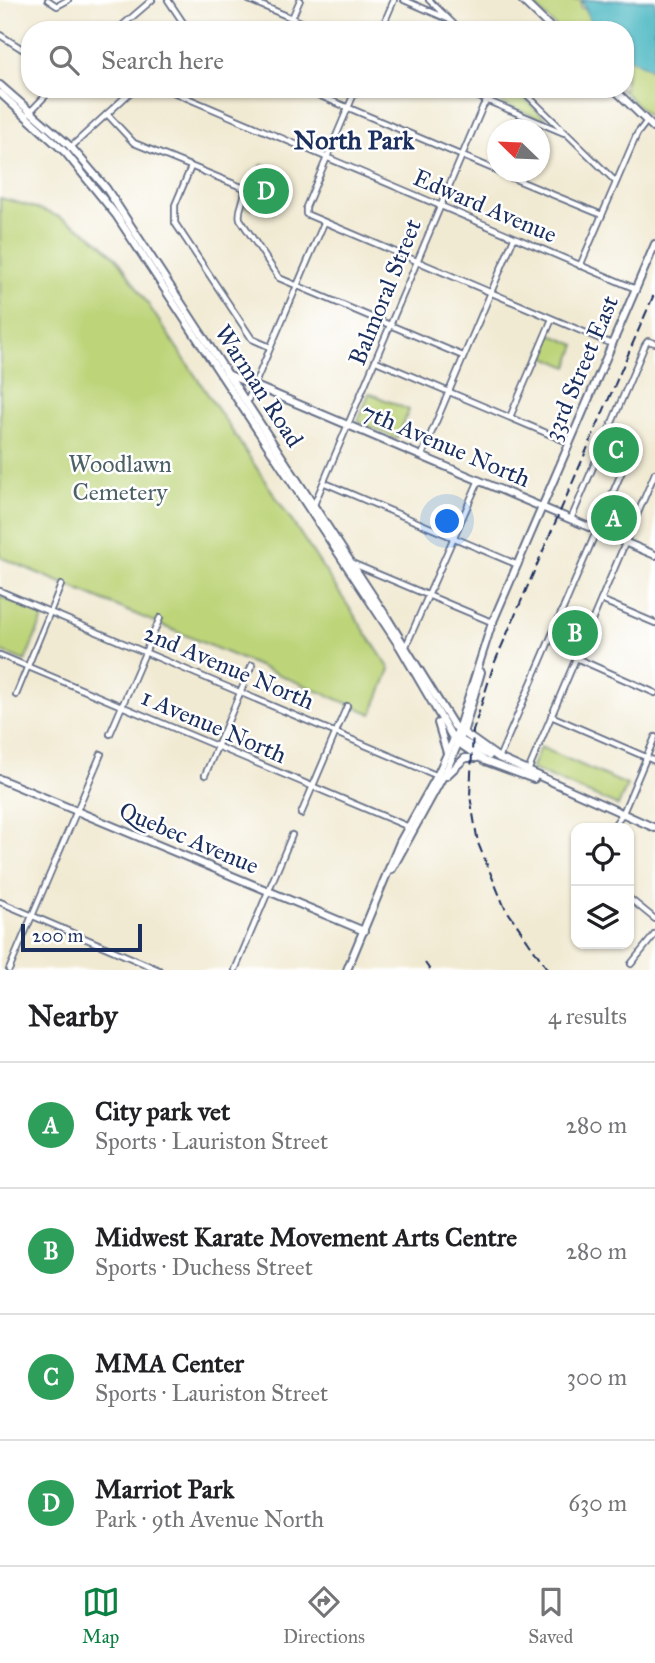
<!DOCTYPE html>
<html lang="en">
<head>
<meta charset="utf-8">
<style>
	:root { --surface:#fff; --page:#f6f6f6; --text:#202124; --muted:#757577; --line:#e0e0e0; --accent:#0b8043 }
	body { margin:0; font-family:"IM FELL Great Primer",serif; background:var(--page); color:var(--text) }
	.controls { position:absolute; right:21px; bottom:21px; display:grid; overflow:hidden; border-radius:14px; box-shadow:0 2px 5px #0004 }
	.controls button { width:63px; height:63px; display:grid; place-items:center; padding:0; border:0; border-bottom:2px solid var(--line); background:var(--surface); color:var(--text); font:35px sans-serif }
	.compass { position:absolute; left:487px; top:119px; width:63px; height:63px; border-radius:50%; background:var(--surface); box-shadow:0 2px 5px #0004; rotate:293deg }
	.scale { position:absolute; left:21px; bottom:18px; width:121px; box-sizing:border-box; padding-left:7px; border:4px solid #1b2f5e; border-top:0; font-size:19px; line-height:24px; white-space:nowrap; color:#1b2f5e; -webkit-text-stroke:5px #fff; paint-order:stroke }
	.you { position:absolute; left:448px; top:522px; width:24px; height:24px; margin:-18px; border:5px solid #fff; border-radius:50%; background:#1a73e8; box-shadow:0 0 0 10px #1a73e833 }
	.badge { display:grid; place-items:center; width:46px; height:46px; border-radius:50%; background:var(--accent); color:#fff; font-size:23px; font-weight:700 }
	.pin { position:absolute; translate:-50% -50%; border:4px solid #fff; box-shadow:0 2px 7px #0006 }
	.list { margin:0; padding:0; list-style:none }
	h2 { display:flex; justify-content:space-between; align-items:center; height:91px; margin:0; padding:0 28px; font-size:30px }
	h2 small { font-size:23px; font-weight:400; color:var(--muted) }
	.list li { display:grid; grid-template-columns:46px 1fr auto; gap:21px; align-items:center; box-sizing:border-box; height:126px; padding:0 28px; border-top:2px solid var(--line) }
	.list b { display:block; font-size:26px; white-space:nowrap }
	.list p { margin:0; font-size:23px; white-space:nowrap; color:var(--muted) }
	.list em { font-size:23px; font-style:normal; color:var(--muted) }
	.icon { flex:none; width:38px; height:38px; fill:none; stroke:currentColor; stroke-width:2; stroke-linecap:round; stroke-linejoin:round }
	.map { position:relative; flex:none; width:655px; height:970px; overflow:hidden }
	.search { position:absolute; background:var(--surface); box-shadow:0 2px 5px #0004; left:21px; right:21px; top:21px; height:77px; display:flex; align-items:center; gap:18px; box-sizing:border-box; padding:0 24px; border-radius:28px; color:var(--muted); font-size:26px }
	.sheet { height:595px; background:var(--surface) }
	nav { display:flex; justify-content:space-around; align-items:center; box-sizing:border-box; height:98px; border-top:2px solid var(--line); background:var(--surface); font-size:19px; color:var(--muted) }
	nav a { display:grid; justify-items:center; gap:4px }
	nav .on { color:var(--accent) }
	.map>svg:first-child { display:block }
	.green { fill:#bdd479; stroke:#6c826c; stroke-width:2 }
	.water { fill:#47b6c1; stroke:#317290; stroke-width:2 }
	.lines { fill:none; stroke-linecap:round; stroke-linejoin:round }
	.street-casing { stroke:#667087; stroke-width:8 }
	.secondary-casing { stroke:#667087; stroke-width:10 }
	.street { stroke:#fff; stroke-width:4.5 }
	.secondary { stroke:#fff; stroke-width:6 }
	.rail { stroke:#1b2f5e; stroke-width:2; stroke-dasharray:10 5; stroke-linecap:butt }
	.labels { text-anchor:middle; stroke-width:5; stroke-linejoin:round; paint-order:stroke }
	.street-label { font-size:24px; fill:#1b2f5e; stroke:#fff }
	.park-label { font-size:24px; fill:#4c6166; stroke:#fff }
	.neighbourhood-label { font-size:26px; font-weight:bold; fill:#1b2f5e; stroke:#fff }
</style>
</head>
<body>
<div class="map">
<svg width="655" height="970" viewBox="0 0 655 970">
	<rect width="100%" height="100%" fill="#fff"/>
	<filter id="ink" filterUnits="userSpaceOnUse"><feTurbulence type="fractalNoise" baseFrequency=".0143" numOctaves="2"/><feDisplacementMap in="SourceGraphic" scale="14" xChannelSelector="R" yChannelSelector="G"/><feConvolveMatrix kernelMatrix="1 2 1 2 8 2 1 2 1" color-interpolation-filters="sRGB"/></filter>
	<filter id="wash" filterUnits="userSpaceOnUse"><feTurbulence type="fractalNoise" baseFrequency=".00686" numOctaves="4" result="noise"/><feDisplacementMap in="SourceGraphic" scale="28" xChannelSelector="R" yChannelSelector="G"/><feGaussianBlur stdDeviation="1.57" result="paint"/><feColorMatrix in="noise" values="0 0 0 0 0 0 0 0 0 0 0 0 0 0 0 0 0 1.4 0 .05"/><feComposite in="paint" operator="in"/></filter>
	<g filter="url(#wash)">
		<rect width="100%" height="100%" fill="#f1ead3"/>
		<!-- green -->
		<g class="green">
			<polygon points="529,0 581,0 581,8 592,10 598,30 559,30"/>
			<polygon points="625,51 655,73 655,123 621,89 625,89"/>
			<polygon points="504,89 515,89 549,122 503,104 498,96"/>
			<polygon points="262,165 288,176 274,212 245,207 250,188"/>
			<path d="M0 198C49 210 89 224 122 265L390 669 372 714 0 557Z"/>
			<polygon points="550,334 576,345 568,367 541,355"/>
			<polygon points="369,393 409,410 397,439 358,422"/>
			<polygon points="0,596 44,616 25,661 0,651"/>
			<polygon points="540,747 627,785 618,806 531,769"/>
		</g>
		<!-- water -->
		<polygon class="water" points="582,0 655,0 655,71 625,56 625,30 594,30"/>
	</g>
	<g filter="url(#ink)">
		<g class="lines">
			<defs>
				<g id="street">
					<polyline points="48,0 57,6 68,0"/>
					<polyline points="168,0 188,30"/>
					<polyline points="249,0 320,30"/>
					<polyline points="404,0 448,19"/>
					<polyline points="429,0 460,30"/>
					<polyline points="292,18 300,0"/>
					<polyline points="117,30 152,0"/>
					<polyline points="381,30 394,0"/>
					<polyline points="0,35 30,54"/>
					<polyline points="166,89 636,289"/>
					<polyline points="304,89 498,171"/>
					<polyline points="356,89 306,207 306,214 612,344"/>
					<polyline points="460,89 564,133"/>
					<polyline points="521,89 616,182"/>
					<polyline points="28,114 52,89"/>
					<path d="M107 114 134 143 244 188C247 199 237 208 240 219L279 278 463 356"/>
					<polyline points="70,148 134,89"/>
					<polyline points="191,167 175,205 175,223 252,339 270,347"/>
					<polyline points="498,172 602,215"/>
					<polyline points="580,266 637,134 647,121"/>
					<polyline points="376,361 570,443"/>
					<polyline points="247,402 324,223"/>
					<polyline points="510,417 552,319"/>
					<polyline points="422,455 514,238"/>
					<polyline points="325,483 518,565"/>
					<polyline points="313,507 483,106 497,89"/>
					<polyline points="571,519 645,345 648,341 655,343"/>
					<polyline points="354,564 494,623"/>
					<polyline points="0,591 438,776"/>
					<polyline points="601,600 655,623"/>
					<polyline points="406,646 479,480"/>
					<polyline points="0,655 409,827"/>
					<polyline points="576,658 655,693"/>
					<polyline points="16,695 61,585"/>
					<polyline points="551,716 655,761"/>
					<polyline points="110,734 160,618"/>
					<polyline points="499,758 635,441"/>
					<polyline points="528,771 655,473"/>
					<polyline points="205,775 252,665"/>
					<polyline points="301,814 347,706"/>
					<polyline points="612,828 623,813 655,737"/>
					<polyline points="629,898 655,919"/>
					<polyline points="0,902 159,970"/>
					<polyline points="631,964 655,934"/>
					<polyline points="9,970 101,754"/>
					<polyline points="235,970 292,835"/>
				</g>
				<g id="secondary">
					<polyline points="522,0 553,30"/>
					<polyline points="0,85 71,147 106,188 386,616 454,726 499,758 655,828"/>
					<polyline points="614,89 655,129"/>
					<polyline points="0,93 66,153 116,215 400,647 454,740 485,761 534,779"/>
					<polyline points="227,374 655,555"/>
					<polyline points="438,723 447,753"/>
					<polyline points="459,739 489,756"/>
					<polyline points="446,776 465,758 477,758"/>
					<polyline points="0,779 364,931"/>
					<polyline points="392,869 447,769 464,730 481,672"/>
					<polyline points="347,970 400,842 437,776 458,730 491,626 655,244"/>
				</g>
			</defs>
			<!-- street casing -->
			<use href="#street" class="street-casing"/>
			<!-- secondary casing -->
			<use href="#secondary" class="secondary-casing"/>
			<!-- street -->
			<use href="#street" class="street"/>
			<!-- secondary -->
			<use href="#secondary" class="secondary"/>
			<!-- rail -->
			<g class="rail">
				<polyline points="425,963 430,970"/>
				<polyline points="548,970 504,906 478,843 470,796 473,731 494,664 655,292"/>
			</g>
		</g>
	</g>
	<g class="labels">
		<!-- street labels -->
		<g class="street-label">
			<text transform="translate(485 206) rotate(23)" y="8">Edward Avenue</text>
			<text transform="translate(385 292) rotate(-68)" y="8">Balmoral Street</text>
			<text transform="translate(581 368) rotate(-67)" y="8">33rd Street East</text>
			<text transform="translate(259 386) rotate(57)" y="8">Warman Road</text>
			<text transform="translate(446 445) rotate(23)" y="8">7th Avenue North</text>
			<text transform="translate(229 667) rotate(23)" y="8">2nd Avenue North</text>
			<text transform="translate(214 726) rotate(23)" y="8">1 Avenue North</text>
			<text transform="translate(189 838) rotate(23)" y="8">Quebec Avenue</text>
		</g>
		<!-- park labels -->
		<g class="park-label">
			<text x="120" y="472">Woodlawn<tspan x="120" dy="28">Cemetery</tspan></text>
		</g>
		<!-- neighbourhood labels -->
		<g class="neighbourhood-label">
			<text x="354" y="149">North Park</text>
		</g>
	</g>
</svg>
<div class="controls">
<button><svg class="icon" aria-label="locate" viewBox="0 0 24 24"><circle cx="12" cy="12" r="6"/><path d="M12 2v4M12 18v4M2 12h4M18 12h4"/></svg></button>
<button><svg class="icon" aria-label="layers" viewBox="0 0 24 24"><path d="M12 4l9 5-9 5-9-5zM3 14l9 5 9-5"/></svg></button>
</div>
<svg class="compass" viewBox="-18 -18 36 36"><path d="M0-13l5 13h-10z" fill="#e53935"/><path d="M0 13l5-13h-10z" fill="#757577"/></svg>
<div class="scale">200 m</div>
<div class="you"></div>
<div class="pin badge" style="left:614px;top:518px;background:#2e9e5b">A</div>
<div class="pin badge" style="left:575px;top:633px;background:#2e9e5b">B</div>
<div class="pin badge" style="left:616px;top:450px;background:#2e9e5b">C</div>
<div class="pin badge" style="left:266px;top:191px;background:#2e9e5b">D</div>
<div class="search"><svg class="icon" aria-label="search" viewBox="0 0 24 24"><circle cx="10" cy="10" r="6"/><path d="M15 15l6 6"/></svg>Search here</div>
</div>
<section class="sheet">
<h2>Nearby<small>4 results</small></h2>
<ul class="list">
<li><span class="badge" style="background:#2e9e5b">A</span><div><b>City park vet</b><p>Sports · Lauriston Street</p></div><em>280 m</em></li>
<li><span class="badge" style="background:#2e9e5b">B</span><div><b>Midwest Karate Movement Arts Centre</b><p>Sports · Duchess Street</p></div><em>280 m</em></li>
<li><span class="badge" style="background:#2e9e5b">C</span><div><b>MMA Center</b><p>Sports · Lauriston Street</p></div><em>300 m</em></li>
<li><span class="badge" style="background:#2e9e5b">D</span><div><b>Marriot Park</b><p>Park · 9th Avenue North</p></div><em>630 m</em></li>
</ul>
</section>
<nav>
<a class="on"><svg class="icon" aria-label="map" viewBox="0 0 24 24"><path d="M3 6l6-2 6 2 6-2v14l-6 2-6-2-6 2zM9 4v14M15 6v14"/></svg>Map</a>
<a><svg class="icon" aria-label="directions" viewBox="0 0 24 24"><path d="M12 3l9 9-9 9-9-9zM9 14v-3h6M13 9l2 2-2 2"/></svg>Directions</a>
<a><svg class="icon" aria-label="saved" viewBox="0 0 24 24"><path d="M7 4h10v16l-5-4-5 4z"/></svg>Saved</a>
</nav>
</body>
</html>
